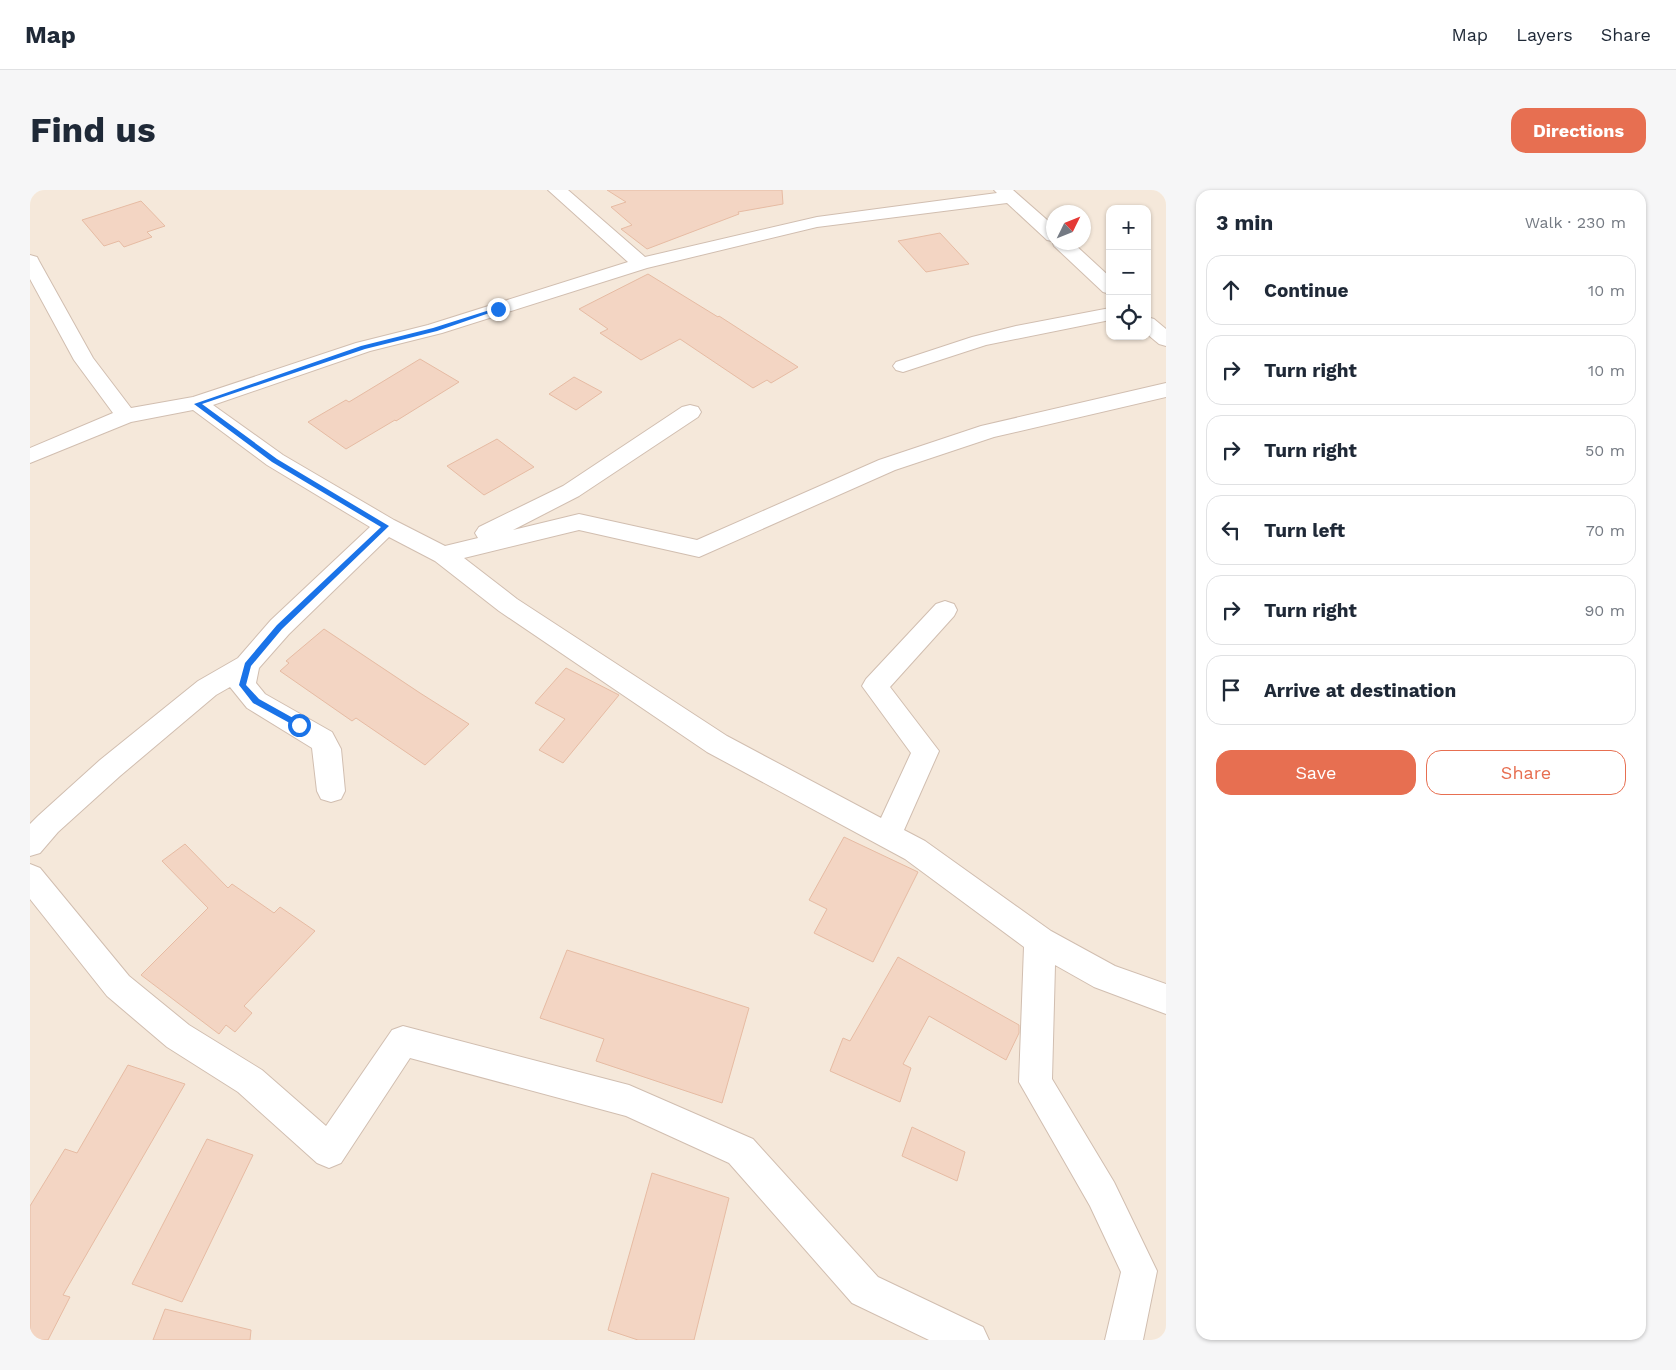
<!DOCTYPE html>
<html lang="en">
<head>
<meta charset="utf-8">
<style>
	:root { --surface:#fff; --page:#f6f6f7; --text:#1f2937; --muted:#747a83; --line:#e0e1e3; --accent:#e76f51 }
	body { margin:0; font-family:"Work Sans",sans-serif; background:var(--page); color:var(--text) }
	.controls { position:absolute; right:15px; top:15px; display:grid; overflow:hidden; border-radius:10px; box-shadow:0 1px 4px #0004 }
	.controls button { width:45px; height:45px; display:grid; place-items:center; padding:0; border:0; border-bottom:1px solid var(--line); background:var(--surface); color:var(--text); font:25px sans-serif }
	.compass { position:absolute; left:1016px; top:15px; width:45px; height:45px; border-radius:50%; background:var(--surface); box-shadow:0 1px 4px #0004; rotate:47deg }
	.stop { position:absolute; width:15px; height:15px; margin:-11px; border:4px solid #1a73e8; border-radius:50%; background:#fff }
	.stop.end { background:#1a73e8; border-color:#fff; box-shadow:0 1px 5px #0008 }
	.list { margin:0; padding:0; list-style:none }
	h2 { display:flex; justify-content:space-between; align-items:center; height:65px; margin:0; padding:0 20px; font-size:21px }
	h2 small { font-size:16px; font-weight:400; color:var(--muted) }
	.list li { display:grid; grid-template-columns:32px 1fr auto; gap:15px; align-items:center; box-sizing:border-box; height:70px; margin:0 10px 10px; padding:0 10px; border:1px solid var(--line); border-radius:15px }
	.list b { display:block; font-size:19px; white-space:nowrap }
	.list em { font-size:16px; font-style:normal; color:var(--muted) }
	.actions { display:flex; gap:10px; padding:15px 20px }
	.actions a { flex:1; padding:11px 0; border:1px solid var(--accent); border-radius:15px; text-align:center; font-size:18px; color:var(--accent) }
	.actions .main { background:var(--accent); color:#fff }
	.icon { flex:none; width:28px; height:28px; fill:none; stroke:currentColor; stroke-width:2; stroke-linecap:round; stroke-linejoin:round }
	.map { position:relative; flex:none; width:1136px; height:1150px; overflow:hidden; border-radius:15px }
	header { display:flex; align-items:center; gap:30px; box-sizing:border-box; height:70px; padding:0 25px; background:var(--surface); border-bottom:1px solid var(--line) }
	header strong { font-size:24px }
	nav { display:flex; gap:28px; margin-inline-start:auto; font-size:18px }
	.intro { display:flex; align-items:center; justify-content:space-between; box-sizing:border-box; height:120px; padding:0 30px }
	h1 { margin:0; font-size:35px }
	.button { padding:12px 22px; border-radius:15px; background:var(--accent); color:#fff; font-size:18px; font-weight:700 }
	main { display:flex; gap:30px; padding:0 30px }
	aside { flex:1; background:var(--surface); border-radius:15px; box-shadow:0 1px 4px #0004 }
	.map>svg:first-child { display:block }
	.residential { fill:#f5e8da; fill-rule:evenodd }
	.building { fill:#f3d5c3; stroke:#e6bba3 }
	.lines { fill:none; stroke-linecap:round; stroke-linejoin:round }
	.minor-casing { stroke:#d1beb0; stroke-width:2 }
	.minor { fill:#fff; fill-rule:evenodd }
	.route { fill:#1a73e8 }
</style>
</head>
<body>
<header>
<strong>Map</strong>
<nav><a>Map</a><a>Layers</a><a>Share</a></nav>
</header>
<div class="intro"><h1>Find us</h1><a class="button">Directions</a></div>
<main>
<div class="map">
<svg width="1136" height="1150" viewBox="0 0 1136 1150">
	<rect width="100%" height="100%" fill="#fdf6ec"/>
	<!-- residential -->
	<path class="residential" d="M0 0H1136V1150H0ZM1080 19H1117V146H1080ZM1024 22H1054V52H1024Z"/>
	<!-- building -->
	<g class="building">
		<polygon points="577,0 752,0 753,14 708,22 709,24 617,59 591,39 602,35 581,17 596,12"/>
		<polygon points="111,11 135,36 117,42 122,47 94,57 89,51 74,56 52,30"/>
		<polygon points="910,43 939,74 896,82 868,51"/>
		<polygon points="618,84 688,127 689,126 768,177 741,193 737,190 723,198 650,149 611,170 570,143 578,139 549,119"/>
		<polygon points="390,169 429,192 366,231 365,230 316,259 278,232 316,210 319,212"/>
		<polygon points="544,187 572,202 546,220 519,204"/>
		<polygon points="467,249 504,277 454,305 417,276"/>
		<polygon points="294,439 390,503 439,534 395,575 326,528 322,531 250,481 259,473 256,471"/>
		<polygon points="536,478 589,505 533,573 509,560 535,529 505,513"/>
		<polygon points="814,647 888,682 843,772 784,743 797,719 779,710"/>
		<polygon points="155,654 198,698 202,694 244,723 250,717 285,741 214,816 222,823 205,842 196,835 189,844 111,785 178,718 132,671"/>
		<polygon points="537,760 719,818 692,913 566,871 574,849 510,828"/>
		<polygon points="868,767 989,835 989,843 976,870 899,826 873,874 881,878 870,912 800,881 813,848 820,851"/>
		<polygon points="98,875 155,894 33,1105 40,1107 18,1150 0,1150 0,1016 35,959 47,963"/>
		<polygon points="882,937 935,962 927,991 872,966"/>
		<polygon points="177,949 223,965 152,1112 102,1094"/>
		<polygon points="622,983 699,1008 664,1150 608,1150 578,1140"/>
		<polygon points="135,1119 221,1140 220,1150 123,1150"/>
	</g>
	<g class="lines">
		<defs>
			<g id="minor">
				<polygon points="518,0 538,0 615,67 787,27 967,3 964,0 983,0 1024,36 1024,52 1042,52 1080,87 1080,104 1073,102 1024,56 1022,51 1017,50 977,13 787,37 617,78 412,143 340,161 183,215 253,265 364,330 415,356 448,348 445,343 449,337 533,296 652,217 660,215 668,217 671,222 668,227 549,306 483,340 549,324 667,350 849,270 951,236 1136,193 1136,207 964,247 865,280 669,367 549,340 434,368 487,409 697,546 851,628 881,563 832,496 836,489 906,414 915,411 924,414 927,420 924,426 860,497 909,561 874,640 895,651 1021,741 1085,776 1136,794 1136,824 1064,797 1025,775 1022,889 1084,992 1127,1081 1113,1150 1075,1150 1091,1082 1060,1016 989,892 994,757 875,669 677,562 469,421 405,371 359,347 259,444 229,478 226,493 235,504 302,542 311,559 315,601 311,609 301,612 291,609 287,601 282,558 217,518 200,497 186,505 90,586 28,642 10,663 0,666 0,634 8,626 70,570 168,491 208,468 241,430 340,337 237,275 163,220 101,232 0,273 0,258 83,223 44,170 0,89 0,65 7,67 9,71 63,168 101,218 163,207 326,153 398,135 598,72"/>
				<polygon points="1080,118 1080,130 956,155 873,182 866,180 863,176 866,172 942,147 986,136"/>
				<polygon points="1117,127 1124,129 1136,139 1136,156 1129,154 1117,144"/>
				<polygon points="0,674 10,678 99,786 159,835 232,880 296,936 362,840 373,836 599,895 723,949 848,1087 953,1137 959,1150 899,1150 822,1113 699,973 596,926 380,868 311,973 299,978 287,973 208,902 137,857 77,806 0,709"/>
			</g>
		</defs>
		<!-- minor casing -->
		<use href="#minor" class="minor-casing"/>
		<!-- minor -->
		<use href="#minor" class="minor"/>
	</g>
	<!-- route -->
	<polygon class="route" points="466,118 471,119 407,141 335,159 172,214 247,269 359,336 252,439 221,476 216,495 229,509 272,533 272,537 267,537 223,513 209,495 215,473 247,435 351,337 242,272 164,214 331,156 403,138"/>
</svg>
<div class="controls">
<button>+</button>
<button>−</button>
<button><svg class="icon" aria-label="locate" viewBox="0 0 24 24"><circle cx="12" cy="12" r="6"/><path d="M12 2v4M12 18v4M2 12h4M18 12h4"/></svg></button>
</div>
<svg class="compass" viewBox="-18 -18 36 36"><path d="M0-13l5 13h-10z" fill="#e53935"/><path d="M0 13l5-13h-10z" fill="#747a83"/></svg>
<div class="stop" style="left:269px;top:535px"></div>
<div class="stop end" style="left:468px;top:119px"></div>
</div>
<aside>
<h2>3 min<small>Walk · 230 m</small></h2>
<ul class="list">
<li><svg class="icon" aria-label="ahead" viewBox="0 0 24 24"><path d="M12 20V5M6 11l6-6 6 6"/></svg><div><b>Continue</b></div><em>10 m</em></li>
<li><svg class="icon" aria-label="right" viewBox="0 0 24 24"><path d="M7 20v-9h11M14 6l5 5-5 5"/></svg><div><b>Turn right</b></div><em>10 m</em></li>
<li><svg class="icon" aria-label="right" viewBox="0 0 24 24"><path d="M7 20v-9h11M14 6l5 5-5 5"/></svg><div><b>Turn right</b></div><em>50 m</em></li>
<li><svg class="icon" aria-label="left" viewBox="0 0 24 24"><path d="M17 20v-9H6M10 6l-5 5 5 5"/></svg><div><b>Turn left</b></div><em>70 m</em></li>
<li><svg class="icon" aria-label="right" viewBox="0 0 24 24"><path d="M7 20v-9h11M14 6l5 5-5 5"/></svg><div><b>Turn right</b></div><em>90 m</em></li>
<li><svg class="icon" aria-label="arrive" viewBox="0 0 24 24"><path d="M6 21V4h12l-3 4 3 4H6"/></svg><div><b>Arrive at destination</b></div></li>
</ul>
<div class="actions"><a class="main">Save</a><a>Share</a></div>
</aside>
</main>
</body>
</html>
